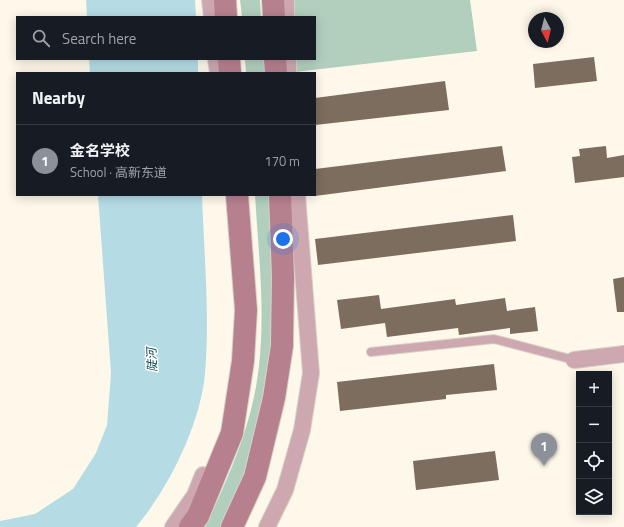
<!DOCTYPE html>
<html lang="en">
<head>
<meta charset="utf-8">
<style>
	:root { --surface:#171b24; --page:#20242c; --text:#f1f3f6; --muted:#9ea1a6; --line:#363941; --accent:#8c9099 }
	body { margin:0; font-family:"Titillium Web","Noto Sans SC",sans-serif; background:var(--page); color:var(--text) }
	.controls { position:absolute; right:12px; bottom:12px; display:grid; overflow:hidden; border-radius:0px; box-shadow:0 2px 10px #0003 }
	.controls button { width:36px; height:36px; display:grid; place-items:center; padding:0; border:0; border-bottom:1px solid var(--line); background:var(--surface); color:var(--text); font:20px sans-serif }
	.compass { position:absolute; left:528px; top:12px; width:36px; height:36px; border-radius:50%; background:var(--surface); box-shadow:0 2px 10px #0003; rotate:173deg }
	.you { position:absolute; left:283px; top:239px; width:14px; height:14px; margin:-10px; border:3px solid #fff; border-radius:50%; background:#1a73e8; box-shadow:0 0 0 6px #1a73e833 }
	.badge { display:grid; place-items:center; width:26px; height:26px; border-radius:50%; background:var(--accent); color:#fff; font-size:13px; font-weight:700 }
	.pin { position:absolute; translate:-50% -33px; filter:drop-shadow(0 1px 2px #0008) }
	.pin::after { content:''; position:absolute; top:21px; width:14px; height:12px; background:inherit; clip-path:polygon(0 0,100% 0,50% 100%) }
	.list { margin:0; padding:0; list-style:none }
	h2 { display:flex; justify-content:space-between; align-items:center; height:52px; margin:0; padding:0 16px; font-size:17px }
	h2 small { font-size:13px; font-weight:400; color:var(--muted) }
	.list li { display:grid; grid-template-columns:26px 1fr auto; gap:12px; align-items:center; box-sizing:border-box; height:72px; padding:0 16px; border-top:1px solid var(--line) }
	.list b { display:block; font-size:15px; white-space:nowrap }
	.list p { margin:0; font-size:13px; white-space:nowrap; color:var(--muted) }
	.list em { font-size:13px; font-style:normal; color:var(--muted) }
	.icon { flex:none; width:22px; height:22px; fill:none; stroke:currentColor; stroke-width:2; stroke-linecap:round; stroke-linejoin:round }
	.map { position:relative; flex:none; width:624px; height:527px; overflow:hidden }
	.search { position:absolute; background:var(--surface); box-shadow:0 2px 10px #0003; left:16px; top:16px; width:300px; height:44px; display:flex; align-items:center; gap:10px; box-sizing:border-box; padding:0 14px; border-radius:0px; color:var(--muted); font-size:15px }
	.panel { position:absolute; background:var(--surface); box-shadow:0 2px 10px #0003; left:16px; top:72px; width:300px; height:124px; border-radius:0px }
	.map>svg:first-child { display:block }
	.green { fill:#b2cfbe }
	.water { fill:#b5dce5 }
	.building { fill:#7d6d5e }
	.lines { fill:none; stroke-linecap:round; stroke-linejoin:round }
	.service-casing { stroke:#d7d2c6; stroke-width:10 }
	.minor-casing { stroke:#d7d2c6; stroke-width:18 }
	.secondary-casing { stroke:#d7d2c6; stroke-width:24 }
	.service { stroke:#cea8b1; stroke-width:8 }
	.minor { stroke:#cea8b1; stroke-width:16 }
	.secondary { stroke:#b7808f; stroke-width:22 }
	.labels { text-anchor:middle; stroke-width:3; stroke-linejoin:round; paint-order:stroke }
	.water-label { font-size:12px; font-style:italic; fill:#05414b; stroke:#fff }
</style>
</head>
<body>
<div class="map">
<svg width="624" height="527" viewBox="0 0 624 527">
	<rect width="100%" height="100%" fill="#fef8eb"/>
	<!-- green -->
	<g class="green">
		<polygon points="240,0 260,0 261,17 242,17"/>
		<polygon points="294,0 470,0 477,51 295,72 295,59 315,59 315,17 294,17"/>
		<polygon points="245,59 264,59 265,73 246,73"/>
		<path d="M255 195H273L275 352 251 467 221 527H205C225 485 244 443 254 397 268 331 259 262 255 195Z"/>
	</g>
	<!-- water -->
	<g class="water">
		<polygon points="86,0 195,0 196,17 87,17"/>
		<polygon points="89,59 198,59 198,73 90,73"/>
		<path d="M98 195H202C204 254 210 315 205 374 200 425 169 488 136 527H0V521L35 514 73 489 96 453 107 425 111 373Z"/>
	</g>
	<!-- building -->
	<g class="building">
		<polygon points="594,57 597,81 535,88 533,64"/>
		<polygon points="445,81 449,110 315,125 315,98"/>
		<polygon points="502,146 506,171 315,196 315,169"/>
		<polygon points="606,146 607,158 624,155 624,177 575,183 572,157 580,156 579,149"/>
		<polygon points="513,215 516,241 318,265 315,239"/>
		<polygon points="624,277 624,312 617,312 613,279"/>
		<polygon points="379,295 381,309 455,299 456,305 505,298 507,311 535,307 538,331 510,334 510,328 459,335 458,328 387,337 385,323 341,329 337,300"/>
		<polygon points="494,364 497,390 446,395 446,399 340,411 337,382"/>
		<polygon points="495,451 499,480 416,490 413,461"/>
	</g>
	<g class="lines">
		<defs>
			<polyline id="service" points="371,352 494,339 574,360"/>
			<g id="minor">
				<polyline points="210,0 212,17"/>
				<polyline points="286,0 286,17"/>
				<polyline points="216,59 218,73"/>
				<polyline points="288,59 288,73"/>
				<polyline points="574,360 624,354"/>
				<polyline points="173,527 195,495 203,475"/>
				<polyline points="267,527 285,490 302,430 311,373 297,195"/>
			</g>
			<g id="secondary">
				<polyline points="225,0 226,17"/>
				<polyline points="273,0 274,17"/>
				<polyline points="229,59 230,73"/>
				<polyline points="275,59 276,73"/>
				<polyline points="190,527 198,516 232,433 243,361 246,310 237,195"/>
				<polyline points="232,527 255,477 274,398 282,346 283,277 280,195"/>
			</g>
		</defs>
		<!-- service casing -->
		<use href="#service" class="service-casing"/>
		<!-- minor casing -->
		<use href="#minor" class="minor-casing"/>
		<!-- secondary casing -->
		<use href="#secondary" class="secondary-casing"/>
		<!-- service -->
		<use href="#service" class="service"/>
		<!-- minor -->
		<use href="#minor" class="minor"/>
		<!-- secondary -->
		<use href="#secondary" class="secondary"/>
	</g>
	<g class="labels">
		<!-- water labels -->
		<g class="water-label">
			<text transform="translate(152 360) rotate(-92)" y="4">陡河</text>
		</g>
	</g>
</svg>
<div class="controls">
<button>+</button>
<button>−</button>
<button><svg class="icon" aria-label="locate" viewBox="0 0 24 24"><circle cx="12" cy="12" r="6"/><path d="M12 2v4M12 18v4M2 12h4M18 12h4"/></svg></button>
<button><svg class="icon" aria-label="layers" viewBox="0 0 24 24"><path d="M12 4l9 5-9 5-9-5zM3 14l9 5 9-5"/></svg></button>
</div>
<svg class="compass" viewBox="-18 -18 36 36"><path d="M0-13l5 13h-10z" fill="#e53935"/><path d="M0 13l5-13h-10z" fill="#9ea1a6"/></svg>
<div class="you"></div>
<div class="pin badge" style="left:544px;top:466px">1</div>
<div class="search"><svg class="icon" aria-label="search" viewBox="0 0 24 24"><circle cx="10" cy="10" r="6"/><path d="M15 15l6 6"/></svg>Search here</div>
<section class="panel">
<h2>Nearby<small></small></h2>
<ul class="list">
<li><span class="badge">1</span><div><b>金名学校</b><p>School · 高新东道</p></div><em>170 m</em></li>
</ul>
</section>
</div>
</body>
</html>
